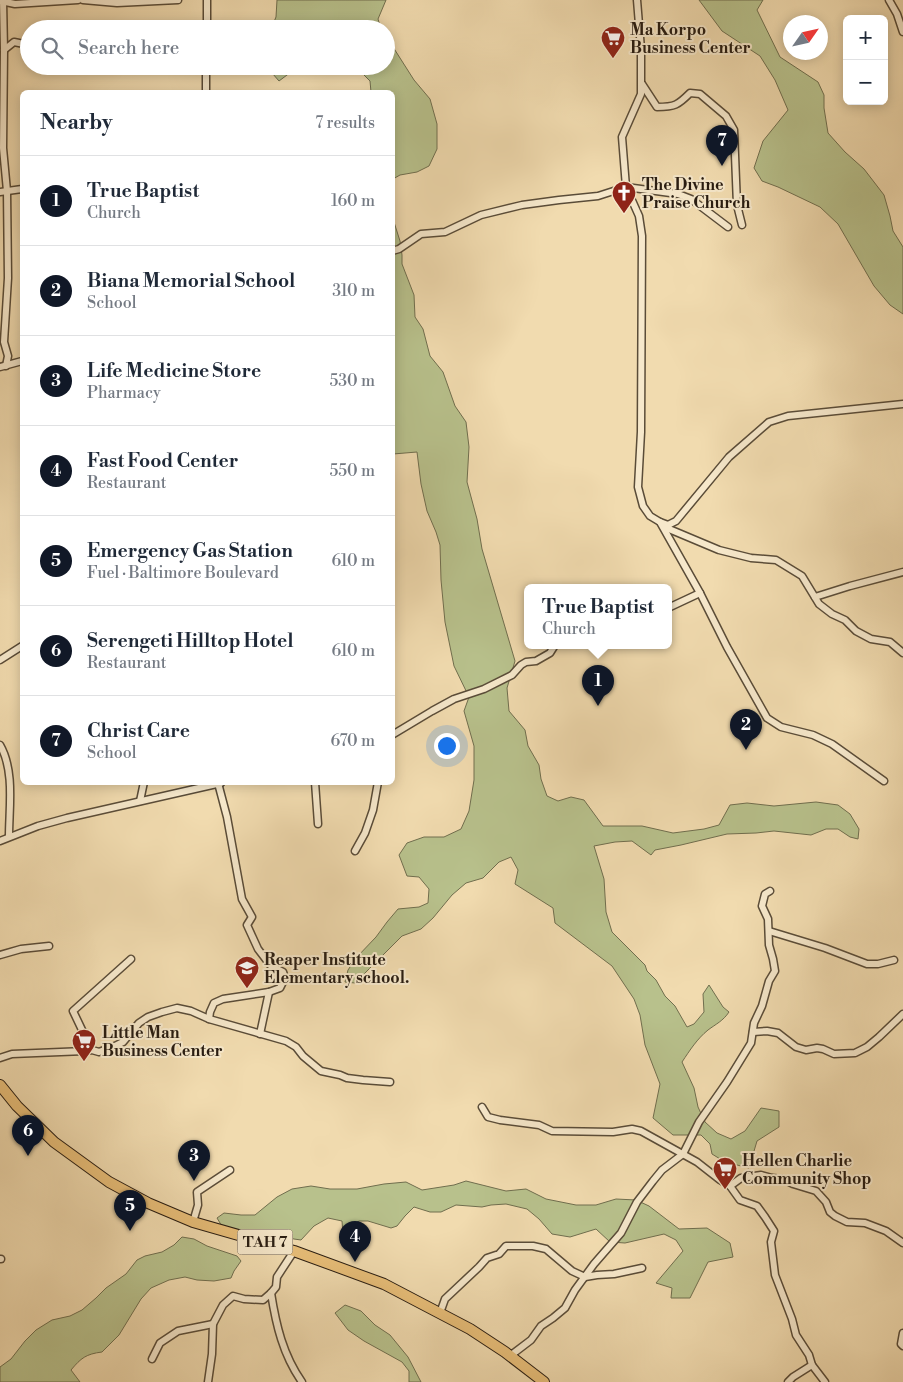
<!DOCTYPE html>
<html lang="en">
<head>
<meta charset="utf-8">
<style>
	:root { --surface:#fff; --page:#f2f2f3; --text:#1f2937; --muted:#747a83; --line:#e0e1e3; --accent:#111827 }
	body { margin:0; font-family:"Libre Bodoni",serif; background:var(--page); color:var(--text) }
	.controls { position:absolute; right:15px; top:15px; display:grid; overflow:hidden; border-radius:8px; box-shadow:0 2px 12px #0003 }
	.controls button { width:45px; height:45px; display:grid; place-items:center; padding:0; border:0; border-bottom:1px solid var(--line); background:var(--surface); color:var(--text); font:25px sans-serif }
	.compass { position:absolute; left:783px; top:15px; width:45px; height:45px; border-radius:50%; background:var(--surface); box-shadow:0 2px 12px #0003; rotate:56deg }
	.you { position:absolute; left:446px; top:745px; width:18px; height:18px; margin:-12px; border:4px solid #fff; border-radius:50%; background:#1a73e8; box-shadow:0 0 0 8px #1a73e833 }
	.badge { display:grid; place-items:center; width:32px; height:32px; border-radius:50%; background:var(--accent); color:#fff; font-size:16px; font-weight:700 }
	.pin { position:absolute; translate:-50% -41px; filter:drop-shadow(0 1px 2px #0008) }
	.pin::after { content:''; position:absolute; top:26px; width:18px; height:15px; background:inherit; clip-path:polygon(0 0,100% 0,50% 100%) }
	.popup { position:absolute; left:524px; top:584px; width:148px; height:65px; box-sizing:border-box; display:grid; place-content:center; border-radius:8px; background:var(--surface); filter:drop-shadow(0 1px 4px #0005); font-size:16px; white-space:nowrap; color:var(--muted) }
	.popup b { font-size:19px; color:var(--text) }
	.popup::after { content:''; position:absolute; left:50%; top:100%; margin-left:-10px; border:10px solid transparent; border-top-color:var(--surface) }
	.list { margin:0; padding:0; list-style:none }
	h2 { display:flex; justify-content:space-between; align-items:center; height:65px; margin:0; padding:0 20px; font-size:21px }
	h2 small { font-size:16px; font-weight:400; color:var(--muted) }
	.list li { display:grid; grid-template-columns:32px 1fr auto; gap:15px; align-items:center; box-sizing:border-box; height:90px; padding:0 20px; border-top:1px solid var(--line) }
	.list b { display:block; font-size:19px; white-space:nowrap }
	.list p { margin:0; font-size:16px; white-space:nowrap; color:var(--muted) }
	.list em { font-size:16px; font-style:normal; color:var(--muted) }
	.icon { flex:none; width:28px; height:28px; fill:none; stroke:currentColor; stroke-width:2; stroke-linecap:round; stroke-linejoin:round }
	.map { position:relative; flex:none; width:903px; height:1382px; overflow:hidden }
	.search { position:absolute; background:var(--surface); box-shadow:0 2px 12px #0003; left:20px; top:20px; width:375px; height:55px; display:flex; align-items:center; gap:12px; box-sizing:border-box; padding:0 18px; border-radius:28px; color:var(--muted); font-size:19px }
	.panel { position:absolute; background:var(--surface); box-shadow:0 2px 12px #0003; left:20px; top:90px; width:375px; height:695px; border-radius:8px }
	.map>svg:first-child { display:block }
	.green { fill:#b8c18c; stroke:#706e4e }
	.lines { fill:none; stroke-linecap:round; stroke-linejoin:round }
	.minor-casing { stroke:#5a4c38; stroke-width:9 }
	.trunk-casing { stroke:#281c11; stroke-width:12 }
	.minor { stroke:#f6e8cb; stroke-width:6 }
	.trunk { stroke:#e8be78; stroke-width:10 }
	.labels { text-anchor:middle; stroke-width:4; stroke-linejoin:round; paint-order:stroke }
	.shield { fill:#f6e8cb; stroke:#665949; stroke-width:1 }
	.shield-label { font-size:15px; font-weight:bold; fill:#281c11 }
	.poi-label { font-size:16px; font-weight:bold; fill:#281c11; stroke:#f6e8cb; text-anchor:start }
</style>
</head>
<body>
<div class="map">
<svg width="903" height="1382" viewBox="0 0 903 1382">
	<rect width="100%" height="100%" fill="#f1dbaf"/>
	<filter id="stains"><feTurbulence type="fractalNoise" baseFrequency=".004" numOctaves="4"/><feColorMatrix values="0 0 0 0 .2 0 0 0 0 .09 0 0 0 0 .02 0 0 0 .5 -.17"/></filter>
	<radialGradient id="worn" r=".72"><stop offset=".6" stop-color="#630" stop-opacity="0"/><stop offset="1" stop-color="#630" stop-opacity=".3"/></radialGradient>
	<!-- green -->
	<g class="green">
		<polygon points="277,0 386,0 378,19 381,29 271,29 276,17"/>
		<polygon points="699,0 763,0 757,10 780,57 818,82 824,95 824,108 828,133 845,152 864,169 884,195 890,216 893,231 903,247 903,314 890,305 874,286 838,224 820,207 778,187 762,181 754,168 763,141 788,110 775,80 760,56 722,31"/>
		<polygon points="386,36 414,80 430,99 437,124 437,149 429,166 417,172 400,175 393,179 392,92 371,92 370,81 355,66 386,66"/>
		<polygon points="266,66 299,66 279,81"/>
		<path d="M393 219 400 241 402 255V264L414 295 415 317 423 329 430 356 443 372 455 406 466 422 469 447 467 482 477 519 482 549 515 661 507 688 509 711 525 730 528 746 539 765 541 779 547 796 558 801 571 797 584 800 603 826H642L673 833 704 829 719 825 730 805 747 803 774 806 816 802 838 805 850 814 859 829 858 839 850 837 838 829H826L811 835 774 831 756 833 727 834 681 845 655 850 651 855 632 841 615 842 594 846 604 879 606 912 612 932 645 965 647 971 656 980 665 996 675 1006 687 1027 694 1024 704 1012 703 994 709 985 723 1007 729 1012C723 1021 716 1024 708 1030 697 1039 690 1050 682 1062L694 1088 698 1107 705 1122 717 1133 731 1139 745 1131 761 1108 779 1111V1127L757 1141 749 1168 725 1162 712 1154 710 1144 701 1135H673L653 1118 660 1084 645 1045 640 1015 634 999 612 966 555 923 553 908 515 884 518 870 511 857 499 862 483 878 466 883 452 895 433 918 421 929 402 936 355 983 345 982 348 970 356 958 376 937 387 922 398 909 419 907 428 903 429 889 419 877 407 876 399 855 407 843 424 837H444L461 829 469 811 474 780V746L464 711 469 697 454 666 445 622 441 580 440 545 436 532 427 511 421 484 417 452 393 454Z"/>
		<polygon points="466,1181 506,1191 526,1189 546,1199 576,1205 596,1205 616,1199 636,1200 649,1206 679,1229 707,1228 730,1243 733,1257 708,1262 690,1298 671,1298 672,1288 656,1283 683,1251 676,1240 664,1234 625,1243 610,1242 596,1229 570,1237 552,1234 539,1219 527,1209 506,1204 491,1205 482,1207 456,1205 441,1212 430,1212 414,1207 405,1216 397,1226 391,1228 368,1221 359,1221 353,1225 343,1234 342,1221 328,1218 314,1226 301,1240 294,1239 280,1235 274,1239 266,1246 226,1233 217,1218 224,1213 241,1215 255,1215 277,1197 292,1189 311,1186 330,1189 357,1189 384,1184 406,1182 422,1190 454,1185"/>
		<path d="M182 1237 194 1239 207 1246 237 1256 241 1261 234 1271 231 1278 214 1281 197 1280 185 1277 169 1280 151 1288 141 1299 119 1335 102 1352C86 1354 81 1358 71 1370L80 1382H0V1367L11 1359 25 1341 36 1330 52 1320 70 1316 82 1310 96 1298 106 1288 126 1274 137 1260 145 1256 162 1252 174 1245Z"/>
		<polygon points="345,1305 361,1311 375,1325 390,1335 408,1357 421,1382 409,1382 409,1371 402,1362 364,1341 348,1330 335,1313"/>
	</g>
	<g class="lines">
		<defs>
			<g id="minor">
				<polyline points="3,0 4,50 3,148 7,191 8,278 4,342 8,356 6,366"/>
				<polyline points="83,0 117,3 178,0"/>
				<polyline points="637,0 641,49 641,94 622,137 626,187 639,216 642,236 641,432 638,487 643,506 650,516 660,522 700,593 727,647 767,718 781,727 813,735 832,744 884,781"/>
				<polyline points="889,0 897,14 903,32"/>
				<polyline points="1,1 15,4 78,0"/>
				<polyline points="207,29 207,0"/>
				<polyline points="4,50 14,42 29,45"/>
				<polyline points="206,66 206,92"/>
				<path d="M642 84 657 107C675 107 678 105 690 93L700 94 726 116 734 130 737 205 742 225"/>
				<polyline points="0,192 22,189"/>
				<polyline points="392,251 399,249 421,234 445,232 481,215 522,205 559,200 598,196 626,187 678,194 691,199 728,227"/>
				<polyline points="0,367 22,361"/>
				<polyline points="660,522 668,525 669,529 719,550 751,558 776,560 802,576 819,604 832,614 845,620 856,631 871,639 890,642 903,653"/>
				<polyline points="668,525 676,521 729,457 769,422 788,416 903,404"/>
				<polyline points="815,597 850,586 903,572"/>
				<polyline points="668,608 700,593"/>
				<polyline points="0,660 22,646"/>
				<polyline points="392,735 432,711 454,699 484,689 512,675 521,665 526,662 536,661 550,653 555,645"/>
				<path d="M0 745C15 771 9 808 9 836"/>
				<polyline points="315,782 318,824"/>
				<polyline points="140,801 144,782"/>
				<polyline points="0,841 38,826 67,818 221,783"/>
				<polyline points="355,851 365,833 373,810 378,782"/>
				<polyline points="769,931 825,948 867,964 878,964 894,960"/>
				<polyline points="0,955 21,949 49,946"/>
				<polyline points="209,1019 210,1012 214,1003 223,999 269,992 280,988 285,978 283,972 271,966 258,949 247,925 252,917 242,899 227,817 218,783"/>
				<polyline points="753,1032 767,1031 778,1033 796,1047 806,1050 817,1048 823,1049 834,1054 855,1053 867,1047 879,1037 903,1014"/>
				<polyline points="260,1034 269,992"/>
				<polyline points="85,1051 92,1050 99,1052 115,1046 123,1042 139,1023 148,1017 162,1012 177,1008 191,1011 209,1019 286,1041 296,1047 303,1056 321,1071 340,1075 347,1078 363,1080 390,1082"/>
				<polyline points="0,1058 12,1054 85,1051 83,1032 73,1011 131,959"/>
				<polyline points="482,1107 488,1117 500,1120 539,1125 552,1131 613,1132 632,1129 641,1131 697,1162 720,1180 730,1186 741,1178 761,1175 772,1178 783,1179 793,1184 816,1191 826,1202 830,1212 835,1216 847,1222 865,1223 886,1231 903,1243"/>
				<polyline points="730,1186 740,1200 757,1206 765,1217 774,1231 771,1242 775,1275 792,1319 796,1335 809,1355 812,1365 825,1382"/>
				<polyline points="193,1222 198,1205 197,1192 230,1170"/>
				<polyline points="0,1259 1,1259"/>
				<path d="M271 1293C276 1325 283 1355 302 1382"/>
				<polyline points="440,1313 445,1299 479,1267 487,1258 499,1254 506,1246 533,1246 546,1249 572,1271 585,1277 597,1275 614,1274 642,1268"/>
				<polyline points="903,1333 901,1344 903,1346"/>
				<polyline points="510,1356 531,1340 541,1326 553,1318 565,1308 575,1290 594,1264 621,1233 637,1202 653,1181 662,1170 683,1154 699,1122 727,1082 751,1043 754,1023 762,1006 769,981 775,971 773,959 769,945 768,919 762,906 765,894 770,891"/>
				<polyline points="152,1359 160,1343 178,1331 213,1324"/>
				<polyline points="208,1382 212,1354 213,1324 223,1305 233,1296 244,1299 263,1300 271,1293 276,1287 277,1277 294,1251"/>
				<polyline points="788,1382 793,1377 812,1365"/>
			</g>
			<polyline id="trunk" points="0,1085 17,1106 54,1142 109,1182 148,1203 193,1222 294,1251 384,1284 470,1329 505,1352 544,1382"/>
		</defs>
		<!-- minor casing -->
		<use href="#minor" class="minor-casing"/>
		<!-- trunk casing -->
		<use href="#trunk" class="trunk-casing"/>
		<!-- minor -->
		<use href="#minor" class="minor"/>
		<!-- trunk -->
		<use href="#trunk" class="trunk"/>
	</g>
	<!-- icons -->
	<defs>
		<symbol id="supermarket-pin" viewBox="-11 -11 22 30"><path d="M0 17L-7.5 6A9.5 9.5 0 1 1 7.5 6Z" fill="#8f2418" stroke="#f6e8cb"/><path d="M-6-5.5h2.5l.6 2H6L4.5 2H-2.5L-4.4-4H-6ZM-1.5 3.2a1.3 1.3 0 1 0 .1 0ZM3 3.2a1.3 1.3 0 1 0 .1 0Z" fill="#fff"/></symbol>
		<symbol id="church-pin" viewBox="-11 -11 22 30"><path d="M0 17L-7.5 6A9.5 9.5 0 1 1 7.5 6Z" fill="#8f2418" stroke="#f6e8cb"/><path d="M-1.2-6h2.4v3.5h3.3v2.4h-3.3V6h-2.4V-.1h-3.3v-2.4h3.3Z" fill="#fff"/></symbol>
		<symbol id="school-pin" viewBox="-11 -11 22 30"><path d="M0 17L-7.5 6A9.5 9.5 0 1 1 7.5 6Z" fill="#8f2418" stroke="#f6e8cb"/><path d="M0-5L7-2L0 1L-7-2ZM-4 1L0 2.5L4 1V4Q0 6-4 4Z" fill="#fff"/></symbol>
	</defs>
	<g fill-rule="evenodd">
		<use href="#supermarket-pin" x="599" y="24" width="28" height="38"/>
		<use href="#church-pin" x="610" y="179" width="28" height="38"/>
		<use href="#school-pin" x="233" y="954" width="28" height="38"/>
		<use href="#supermarket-pin" x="70" y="1027" width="28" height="38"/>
		<use href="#supermarket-pin" x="711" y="1155" width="28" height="38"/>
	</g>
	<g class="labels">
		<!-- shield labels -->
		<rect class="shield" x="237.5" y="1229.5" width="55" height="25" rx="4"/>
		<g class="shield-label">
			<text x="265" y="1247">TAH 7</text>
		</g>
		<!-- poi labels -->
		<g class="poi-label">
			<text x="630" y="35">Ma Korpo<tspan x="630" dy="18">Business Center</tspan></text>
			<text x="642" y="190">The Divine<tspan x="642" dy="18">Praise Church</tspan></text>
			<text x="264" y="965">Reaper Institute<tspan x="264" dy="18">Elementary school.</tspan></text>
			<text x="102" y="1038">Little Man<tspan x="102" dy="18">Business Center</tspan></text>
			<text x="742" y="1166">Hellen Charlie<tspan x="742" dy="18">Community Shop</tspan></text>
		</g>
	</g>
	<rect width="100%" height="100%" filter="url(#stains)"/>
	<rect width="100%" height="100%" fill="url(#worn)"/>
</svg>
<div class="controls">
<button>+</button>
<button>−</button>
</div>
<svg class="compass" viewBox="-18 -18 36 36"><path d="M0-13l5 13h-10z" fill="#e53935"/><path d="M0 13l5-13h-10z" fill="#747a83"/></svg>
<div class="you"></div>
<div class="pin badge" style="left:598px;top:706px">1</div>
<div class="popup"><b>True Baptist</b>Church</div>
<div class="pin badge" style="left:746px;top:750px">2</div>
<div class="pin badge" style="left:194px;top:1181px">3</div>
<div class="pin badge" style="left:355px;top:1262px">4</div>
<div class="pin badge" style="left:130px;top:1231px">5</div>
<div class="pin badge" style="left:28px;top:1156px">6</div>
<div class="pin badge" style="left:722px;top:166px">7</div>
<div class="search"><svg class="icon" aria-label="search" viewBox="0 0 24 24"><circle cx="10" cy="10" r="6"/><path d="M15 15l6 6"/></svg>Search here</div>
<section class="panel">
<h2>Nearby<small>7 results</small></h2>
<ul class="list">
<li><span class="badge">1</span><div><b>True Baptist</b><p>Church</p></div><em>160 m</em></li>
<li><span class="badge">2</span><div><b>Biana Memorial School</b><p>School</p></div><em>310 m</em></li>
<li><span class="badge">3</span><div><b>Life Medicine Store</b><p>Pharmacy</p></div><em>530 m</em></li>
<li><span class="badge">4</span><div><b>Fast Food Center</b><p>Restaurant</p></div><em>550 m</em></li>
<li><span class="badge">5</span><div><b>Emergency Gas Station</b><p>Fuel · Baltimore Boulevard</p></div><em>610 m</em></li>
<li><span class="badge">6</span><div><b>Serengeti Hilltop Hotel</b><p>Restaurant</p></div><em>610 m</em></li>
<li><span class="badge">7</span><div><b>Christ Care</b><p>School</p></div><em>670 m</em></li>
</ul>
</section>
</div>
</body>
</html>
